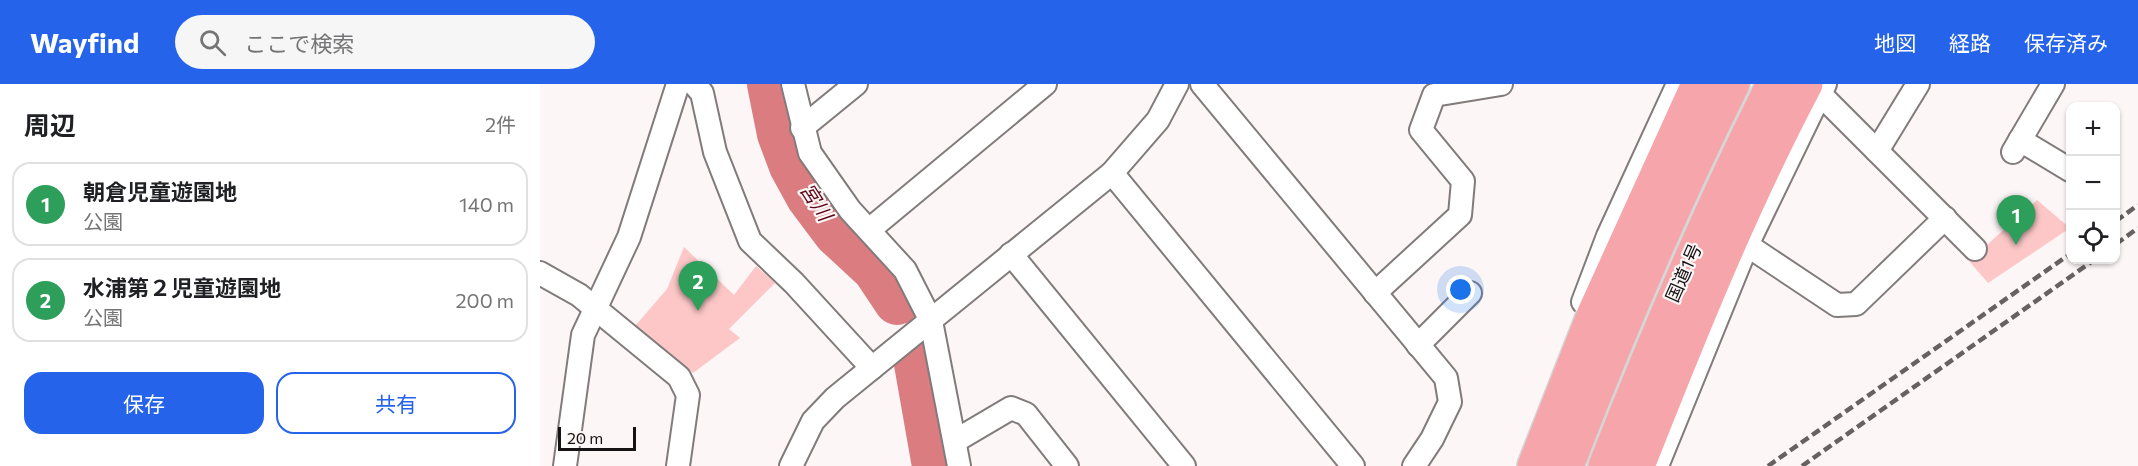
<!DOCTYPE html>
<html lang="ja">
<head>
<meta charset="utf-8">
<style>
	:root { --surface:#fff; --page:#f6f6f6; --text:#202124; --muted:#757577; --line:#e0e0e0; --accent:#2563eb }
	body { margin:0; font-family:Commissioner,"Noto Sans JP",sans-serif; background:var(--page); color:var(--text) }
	.controls { position:absolute; right:18px; top:18px; display:grid; overflow:hidden; border-radius:12px; box-shadow:0 2px 4px #0004 }
	.controls button { width:54px; height:54px; display:grid; place-items:center; padding:0; border:0; border-bottom:2px solid var(--line); background:var(--surface); color:var(--text); font:30px sans-serif }
	.scale { position:absolute; left:18px; bottom:15px; width:78px; box-sizing:border-box; padding-left:6px; border:3px solid #151313; border-top:0; font-size:16px; line-height:21px; white-space:nowrap; color:#151313; -webkit-text-stroke:4px #fdf6f6; paint-order:stroke }
	.you { position:absolute; left:921px; top:206px; width:21px; height:21px; margin:-15px; border:4px solid #fff; border-radius:50%; background:#1a73e8; box-shadow:0 0 0 9px #1a73e833 }
	.badge { display:grid; place-items:center; width:39px; height:39px; border-radius:50%; background:var(--accent); color:#fff; font-size:20px; font-weight:700 }
	.pin { position:absolute; translate:-50% -50px; filter:drop-shadow(0 2px 3px #0008) }
	.pin::after { content:''; position:absolute; top:32px; width:21px; height:18px; background:inherit; clip-path:polygon(0 0,100% 0,50% 100%) }
	.list { margin:0; padding:0; list-style:none }
	h2 { display:flex; justify-content:space-between; align-items:center; height:78px; margin:0; padding:0 24px; font-size:26px }
	h2 small { font-size:20px; font-weight:400; color:var(--muted) }
	.list li { display:grid; grid-template-columns:39px 1fr auto; gap:18px; align-items:center; box-sizing:border-box; height:84px; margin:0 12px 12px; padding:0 12px; border:2px solid var(--line); border-radius:18px }
	.list b { display:block; font-size:22px; white-space:nowrap }
	.list p { margin:0; font-size:20px; white-space:nowrap; color:var(--muted) }
	.list em { font-size:20px; font-style:normal; color:var(--muted) }
	.actions { display:flex; gap:12px; padding:18px 24px }
	.actions a { flex:1; padding:14px 0; border:2px solid var(--accent); border-radius:18px; text-align:center; font-size:21px; color:var(--accent) }
	.actions .main { background:var(--accent); color:#fff }
	.icon { flex:none; width:33px; height:33px; fill:none; stroke:currentColor; stroke-width:2; stroke-linecap:round; stroke-linejoin:round }
	.map { position:relative; flex:none; width:1598px; height:382px; overflow:hidden }
	header { display:flex; align-items:center; gap:36px; box-sizing:border-box; height:84px; padding:0 30px; background:var(--accent); color:#fff }
	header strong { font-size:28px }
	nav { display:flex; gap:33px; margin-inline-start:auto; font-size:21px }
	.search { width:420px; height:54px; background:var(--page); display:flex; align-items:center; gap:15px; box-sizing:border-box; padding:0 21px; border-radius:33px; color:var(--muted); font-size:22px }
	main { display:flex }
	aside { flex:1; background:var(--surface) }
	.map>svg:first-child { display:block }
	.green { fill:#fdc7c7 }
	.lines { fill:none; stroke-linecap:round; stroke-linejoin:round }
	.river { stroke:#da7c80; stroke-width:46 }
	.minor-casing { stroke:#817b7b; stroke-width:26 }
	.trunk-casing { stroke:#d5d5d5; stroke-width:36 }
	.minor { stroke:#fff; stroke-width:22 }
	.trunk { stroke:#f6a6aa; stroke-width:33 }
	.rail { stroke:#666262; stroke-width:4.5; stroke-dasharray:9 4.5; stroke-linecap:butt }
	.labels { text-anchor:middle; stroke-width:4.5; stroke-linejoin:round; paint-order:stroke }
	.street-label { font-size:18px; fill:#151313; stroke:#fdf6f6 }
	.water-label { font-size:20px; font-style:italic; fill:#5e0719; stroke:#fdf6f6 }
</style>
</head>
<body>
<header>
<strong>Wayfind</strong>
<div class="search"><svg class="icon" aria-label="search" viewBox="0 0 24 24"><circle cx="10" cy="10" r="6"/><path d="M15 15l6 6"/></svg>ここで検索</div>
<nav><a>地図</a><a>経路</a><a>保存済み</a></nav>
</header>
<main>
<aside>
<h2>周辺<small>2件</small></h2>
<ul class="list">
<li><span class="badge" style="background:#2e9e5b">1</span><div><b>朝倉児童遊園地</b><p>公園</p></div><em>140 m</em></li>
<li><span class="badge" style="background:#2e9e5b">2</span><div><b>水浦第２児童遊園地</b><p>公園</p></div><em>200 m</em></li>
</ul>
<div class="actions"><a class="main">保存</a><a>共有</a></div>
</aside>
<div class="map">
<svg width="1598" height="382" viewBox="0 0 1598 382">
	<rect width="100%" height="100%" fill="#fdf6f6"/>
	<!-- green -->
	<g class="green">
		<polygon points="1497,116 1530,144 1448,199 1429,177"/>
		<polygon points="144,163 194,211 216,182 235,199 189,245 200,254 153,289 95,242 127,205"/>
	</g>
	<g class="lines">
		<!-- river -->
		<g class="river">
			<polyline points="230,0 240,50 252,82 269,113 296,149 335,185 357,218"/>
			<polyline points="376,274 395,382"/>
		</g>
		<defs>
			<g id="minor">
				<polyline points="154,0 162,9 175,68 210,157 254,199 332,284"/>
				<polyline points="253,0 270,69 310,126 365,186 391,237 419,382"/>
				<polyline points="662,0 906,294 910,318 892,355 874,382"/>
				<polyline points="1280,10 1435,165"/>
				<polyline points="262,44 316,0"/>
				<polyline points="1480,56 1530,86"/>
				<polyline points="1337,67 1378,0"/>
				<polyline points="1473,68 1513,0"/>
				<polyline points="572,89 813,382"/>
				<polyline points="329,146 505,0"/>
				<polyline points="1207,161 1297,221 1316,220 1405,134"/>
				<polyline points="471,170 644,382"/>
				<polyline points="0,189 39,211 139,293 148,311 138,382"/>
				<polyline points="835,209 920,131 923,97 881,46 894,11 961,0"/>
				<polyline points="1043,218 1068,152 1138,0"/>
				<polyline points="878,261 930,209"/>
				<polyline points="415,357 471,324 486,330 527,382"/>
				<polyline points="25,382 43,251 89,153 138,0"/>
				<polyline points="251,382 273,337 295,314 572,89 618,36 637,0"/>
				<polyline points="1117,382 1207,161 1285,0"/>
			</g>
			<g id="trunk">
				<polyline points="994,382 1054,229 1158,0"/>
				<path d="M1027 382C1077 252 1131 125 1193 0"/>
				<path d="M1065 382C1116 252 1170 125 1233 0"/>
				<path d="M1098 382C1149 253 1201 123 1266 0"/>
			</g>
		</defs>
		<!-- minor casing -->
		<use href="#minor" class="minor-casing"/>
		<!-- trunk casing -->
		<use href="#trunk" class="trunk-casing"/>
		<!-- minor -->
		<use href="#minor" class="minor"/>
		<!-- trunk -->
		<use href="#trunk" class="trunk"/>
		<!-- rail -->
		<g class="rail">
			<polyline points="1576,137 1598,121"/>
			<polyline points="1576,160 1598,144"/>
			<polyline points="1228,382 1530,170"/>
			<polyline points="1262,382 1554,176"/>
		</g>
	</g>
	<g class="labels">
		<!-- street labels -->
		<g class="street-label">
			<text transform="translate(1144 189) rotate(-66)" y="6">国道1号</text>
		</g>
		<!-- water labels -->
		<g class="water-label">
			<text transform="translate(276 118) rotate(57)" y="7">宮川</text>
		</g>
	</g>
</svg>
<div class="controls">
<button>+</button>
<button>−</button>
<button><svg class="icon" aria-label="locate" viewBox="0 0 24 24"><circle cx="12" cy="12" r="6"/><path d="M12 2v4M12 18v4M2 12h4M18 12h4"/></svg></button>
</div>
<div class="scale">20 m</div>
<div class="you"></div>
<div class="pin badge" style="left:1476px;top:161px;background:#2e9e5b">1</div>
<div class="pin badge" style="left:158px;top:227px;background:#2e9e5b">2</div>
</div>
</main>
</body>
</html>
